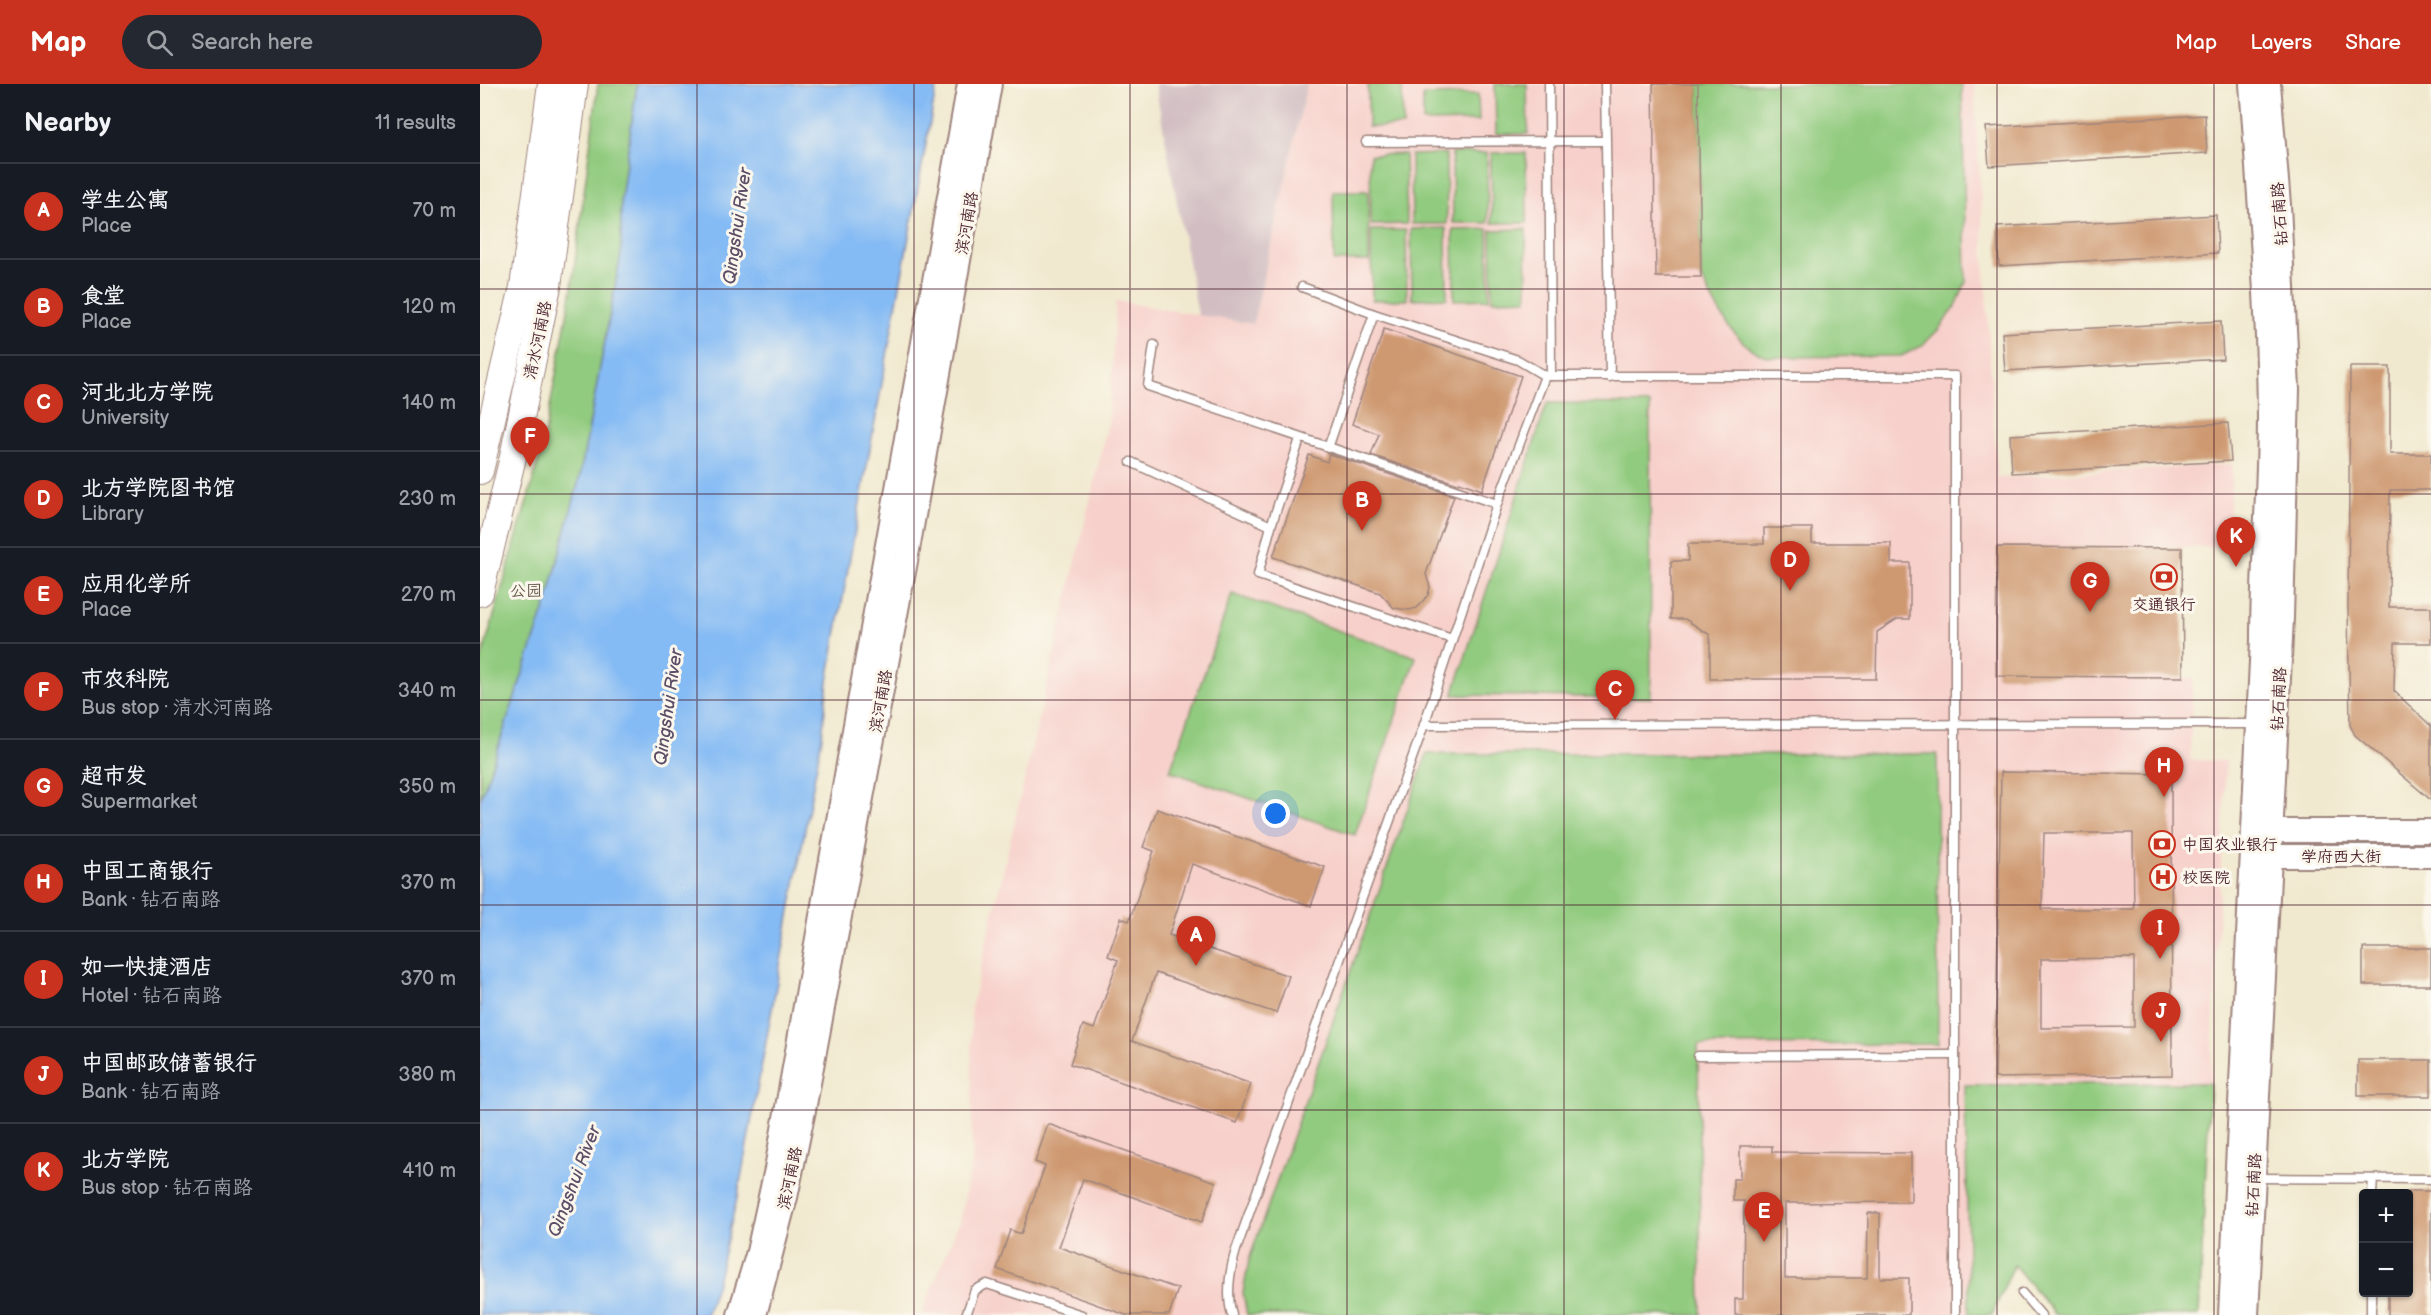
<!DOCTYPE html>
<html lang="en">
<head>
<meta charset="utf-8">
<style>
	:root { --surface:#171b24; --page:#242831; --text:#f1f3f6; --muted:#9ea1a6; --line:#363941; --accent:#c8321e }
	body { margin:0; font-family:"Balsamiq Sans","LXGW WenKai TC",sans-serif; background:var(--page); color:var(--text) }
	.controls { position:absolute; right:18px; bottom:18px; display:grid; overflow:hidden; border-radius:6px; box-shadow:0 2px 4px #0004 }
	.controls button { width:54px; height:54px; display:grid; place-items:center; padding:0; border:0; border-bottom:2px solid var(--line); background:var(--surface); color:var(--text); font:30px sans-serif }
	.you { position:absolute; left:796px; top:730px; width:21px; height:21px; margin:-15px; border:4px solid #fff; border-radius:50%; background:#1a73e8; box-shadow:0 0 0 9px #1a73e833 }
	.badge { display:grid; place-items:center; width:39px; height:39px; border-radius:50%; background:var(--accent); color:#fff; font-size:20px; font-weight:700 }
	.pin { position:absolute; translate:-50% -50px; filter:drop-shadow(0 2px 3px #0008) }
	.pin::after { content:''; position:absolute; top:32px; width:21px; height:18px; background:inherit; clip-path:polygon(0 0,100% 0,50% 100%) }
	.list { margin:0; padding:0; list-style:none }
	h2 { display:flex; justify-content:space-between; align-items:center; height:78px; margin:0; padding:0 24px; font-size:26px }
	h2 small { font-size:20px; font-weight:400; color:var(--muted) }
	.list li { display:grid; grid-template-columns:39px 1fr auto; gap:18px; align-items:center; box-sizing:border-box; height:96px; padding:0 24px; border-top:2px solid var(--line) }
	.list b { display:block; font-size:22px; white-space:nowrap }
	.list p { margin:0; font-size:20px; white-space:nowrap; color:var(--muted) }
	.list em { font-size:20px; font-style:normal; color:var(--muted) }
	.icon { flex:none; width:33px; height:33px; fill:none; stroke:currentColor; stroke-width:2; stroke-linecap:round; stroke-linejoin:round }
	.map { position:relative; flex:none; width:1951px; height:1231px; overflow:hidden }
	header { display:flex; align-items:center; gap:36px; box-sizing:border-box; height:84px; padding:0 30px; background:var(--accent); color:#fff }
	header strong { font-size:28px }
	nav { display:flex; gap:33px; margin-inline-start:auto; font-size:21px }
	.search { width:420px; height:54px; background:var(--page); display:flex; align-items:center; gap:15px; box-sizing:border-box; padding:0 21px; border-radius:33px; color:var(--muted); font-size:22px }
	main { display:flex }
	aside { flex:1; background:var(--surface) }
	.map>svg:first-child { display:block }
	.built { fill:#f7d0cb }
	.industrial { fill:#d2bec2 }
	.green { fill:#91cb7f; stroke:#6e7555; stroke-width:1.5 }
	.water { fill:#85bbf4; stroke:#686d90; stroke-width:1.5 }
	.building { fill:#ce9971; fill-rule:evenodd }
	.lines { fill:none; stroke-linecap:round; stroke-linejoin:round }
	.lane-casing { stroke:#9e847d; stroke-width:11 }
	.secondary-casing { stroke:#9e847d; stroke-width:26 }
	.primary-casing { stroke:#9e847d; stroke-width:28 }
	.lane { stroke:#fff; stroke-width:8 }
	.secondary { stroke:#fff; stroke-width:22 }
	.primary { stroke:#fff; stroke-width:26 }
	.grid { fill:none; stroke:#4a1f2b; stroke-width:1.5; stroke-opacity:0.55 }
	.labels { text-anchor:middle; stroke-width:6; stroke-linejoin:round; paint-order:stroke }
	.street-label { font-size:16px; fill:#4a1f2b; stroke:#fbf7ec }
	.park-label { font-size:16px; fill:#5f5344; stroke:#fbf7ec }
	.poi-label { font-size:16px; fill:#4a1f2b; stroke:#fbf7ec; text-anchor:start }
	.water-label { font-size:18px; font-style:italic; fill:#5c4e67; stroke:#fbf7ec }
</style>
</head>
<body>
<header>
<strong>Map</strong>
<div class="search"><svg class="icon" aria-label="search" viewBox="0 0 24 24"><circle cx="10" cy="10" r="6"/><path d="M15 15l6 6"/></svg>Search here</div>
<nav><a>Map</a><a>Layers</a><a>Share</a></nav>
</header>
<main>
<aside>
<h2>Nearby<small>11 results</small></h2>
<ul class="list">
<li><span class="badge">A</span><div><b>学生公寓</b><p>Place</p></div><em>70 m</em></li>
<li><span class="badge">B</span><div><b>食堂</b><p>Place</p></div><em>120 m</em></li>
<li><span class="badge">C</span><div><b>河北北方学院</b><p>University</p></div><em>140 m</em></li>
<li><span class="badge">D</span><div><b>北方学院图书馆</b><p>Library</p></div><em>230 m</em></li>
<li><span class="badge">E</span><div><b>应用化学所</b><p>Place</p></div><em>270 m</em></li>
<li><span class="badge">F</span><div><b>市农科院</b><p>Bus stop · 清水河南路</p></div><em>340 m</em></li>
<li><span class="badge">G</span><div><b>超市发</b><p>Supermarket</p></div><em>350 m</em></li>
<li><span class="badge">H</span><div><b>中国工商银行</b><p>Bank · 钻石南路</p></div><em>370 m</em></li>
<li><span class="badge">I</span><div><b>如一快捷酒店</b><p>Hotel · 钻石南路</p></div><em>370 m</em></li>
<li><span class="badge">J</span><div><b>中国邮政储蓄银行</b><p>Bank · 钻石南路</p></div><em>380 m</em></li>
<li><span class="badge">K</span><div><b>北方学院</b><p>Bus stop · 钻石南路</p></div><em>410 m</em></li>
</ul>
</aside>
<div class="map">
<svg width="1951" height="1231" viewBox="0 0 1951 1231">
	<rect width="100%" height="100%" fill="#fbf7ec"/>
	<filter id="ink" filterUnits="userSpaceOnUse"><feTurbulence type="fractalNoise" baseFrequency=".0167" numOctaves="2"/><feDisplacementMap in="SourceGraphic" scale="12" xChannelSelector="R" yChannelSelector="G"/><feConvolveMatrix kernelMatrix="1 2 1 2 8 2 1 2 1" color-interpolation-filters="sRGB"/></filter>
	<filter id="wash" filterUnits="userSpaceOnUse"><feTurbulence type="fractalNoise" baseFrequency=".008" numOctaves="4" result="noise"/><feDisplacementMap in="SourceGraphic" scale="24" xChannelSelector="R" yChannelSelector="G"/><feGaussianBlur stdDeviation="1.35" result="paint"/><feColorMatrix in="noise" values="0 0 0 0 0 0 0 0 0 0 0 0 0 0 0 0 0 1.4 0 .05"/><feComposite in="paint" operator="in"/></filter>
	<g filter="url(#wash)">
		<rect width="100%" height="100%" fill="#f1e9cf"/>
		<!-- built -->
		<polygon class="built" points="827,0 1494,0 1517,394 1752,380 1748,463 1517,463 1516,592 1713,594 1710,676 1746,677 1719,1231 1576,1231 1534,1181 1512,1231 441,1231 480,1136 492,1077 491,924 629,335 636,217 773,240"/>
		<!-- industrial -->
		<polygon class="industrial" points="675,0 827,0 773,240 718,231"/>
		<!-- green -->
		<g class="green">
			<polygon points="118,0 157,0 141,116 141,170 100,392 68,515 0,717 0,580 62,365 91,210"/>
			<polygon points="888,0 922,0 923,42 888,43"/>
			<polygon points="1015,0 1047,0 1048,50 1016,50"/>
			<path d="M1218 0H1482L1486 198 1476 222 1459 245 1442 262 1421 272 1288 273C1282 270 1275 268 1270 264 1250 249 1231 215 1221 193Z"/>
			<polygon points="998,10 999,37 943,38 943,11"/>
			<polygon points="972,69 1007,69 1008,139 973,139"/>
			<polygon points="1011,69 1046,69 1047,139 1012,139"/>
			<polygon points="925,70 927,140 891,141 890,71"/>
			<polygon points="966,70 967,140 932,140 931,71"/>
			<polygon points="853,107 888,107 889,177 854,177"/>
			<polygon points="966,144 967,214 932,215 931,145"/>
			<polygon points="1008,145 1009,215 974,216 973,146"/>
			<polygon points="1046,145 1047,215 1012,216 1011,146"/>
			<polygon points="891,146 926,146 927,216 892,216"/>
			<polygon points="1067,319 1170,320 1171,614 973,611"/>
			<polygon points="752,510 936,573 875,751 690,687"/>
			<polygon points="947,670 1457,670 1458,960 1218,961 1221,1231 767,1231 763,1209 769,1176"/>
			<polygon points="1730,999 1719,1231 1576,1231 1534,1181 1512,1231 1489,1231 1485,1001"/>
		</g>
		<!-- water -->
		<polygon class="water" points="157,0 457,0 369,479 348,597 342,653 258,1110 236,1202 226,1231 0,1231 0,717 68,515 100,392 141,170 141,116"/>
		<g id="blocks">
			<!-- building -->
			<g class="building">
				<polygon points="1173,0 1218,0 1221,193 1176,193"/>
				<polygon points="1725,31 1727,69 1509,82 1506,43"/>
				<polygon points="1736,131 1738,169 1519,182 1517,143"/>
				<polygon points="1741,237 1743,275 1525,287 1522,249"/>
				<polygon points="904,245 1041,292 1002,406 979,398 978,400 891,371 899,350 872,340"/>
				<polygon points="1870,283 1910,283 1910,370 1951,370 1951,406 1910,406 1909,523 1951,523 1951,559 1915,559 1914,607 1951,642 1951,716 1875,651 1870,641 1868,523"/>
				<polygon points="1748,339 1751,377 1532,389 1530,351"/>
				<polygon points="849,370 974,412 946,490 950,503 948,511 937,524 929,526 914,524 900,509 793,473 829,371 847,378"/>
				<polygon points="1284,444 1332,444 1332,459 1411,459 1411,479 1430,479 1430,535 1417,535 1397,548 1396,595 1230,595 1230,551 1205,535 1191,535 1191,477 1208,477 1208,460 1284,460"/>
				<polygon points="1517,463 1702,464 1703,593 1516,592"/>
				<path d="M1521 688 1691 690 1692 991 1515 994ZM1564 749H1653L1654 825H1562ZM1654 874V943L1561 944V875Z"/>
				<polygon points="677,725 845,783 831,822 712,780 689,851 809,892 796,929 676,889 652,957 771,1000 757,1039 590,980 603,941 614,945 638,876 628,872 641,834 649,837 674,767 663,763"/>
				<rect x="1883" y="864" width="68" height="37"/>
				<rect x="1878" y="976" width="73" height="36"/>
				<polygon points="568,1040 736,1098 722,1138 603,1095 579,1163 698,1205 689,1231 646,1231 517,1185 530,1146 541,1150 565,1082 555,1078"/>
				<polygon points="1260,1062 1292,1062 1292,1068 1431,1069 1431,1118 1305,1119 1305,1194 1387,1194 1388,1129 1400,1129 1400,1194 1429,1194 1429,1231 1255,1231 1255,1215 1263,1215 1264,1117 1253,1117 1253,1095 1260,1095"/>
				<polygon points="1929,1107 1951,1107 1951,1231 1908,1231 1908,1209 1929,1209"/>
			</g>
		</g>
	</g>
	<g filter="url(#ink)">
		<use href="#blocks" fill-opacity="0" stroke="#9e847d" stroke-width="1.5"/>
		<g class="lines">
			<defs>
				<g id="lane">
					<polyline points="1069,0 1071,292"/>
					<polyline points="1125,0 1130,293"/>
					<polyline points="886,58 1126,57"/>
					<polyline points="822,203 894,230 1038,276 1065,292"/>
					<polyline points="674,261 668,302 1017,420"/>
					<polyline points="820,355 791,442 778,491 972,555"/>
					<polyline points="848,364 894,230"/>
					<polyline points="651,378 791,442"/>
					<polyline points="944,641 1776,640"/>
					<polyline points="1218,972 1475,971"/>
					<polyline points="1774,1094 1951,1095"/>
					<polyline points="1892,1110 1893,1095"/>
					<polyline points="1542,1209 1561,1231"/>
					<polyline points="486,1231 495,1206 507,1200 602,1231"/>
					<path d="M752 1231C746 1210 750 1186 756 1166L944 641 1017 420 1065 292H1475V1231"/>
					<polyline points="1891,1231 1891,1208"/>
				</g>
				<g id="secondary">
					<polyline points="1776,747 1951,747"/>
					<polyline points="1775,772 1951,772"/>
					<polyline points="259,1231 278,1168 296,1085 489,0"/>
					<polyline points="275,1231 306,1113 324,1026 426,477 510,0"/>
					<path d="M1750 1231 1782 556C1782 481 1789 407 1789 332 1788 222 1779 111 1771 0"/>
					<polyline points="1767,1231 1802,534 1808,306 1799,121 1789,0"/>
				</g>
				<g id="primary">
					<polyline points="0,387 43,203 71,0"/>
					<polyline points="0,509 33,373 68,202 95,0"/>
				</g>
			</defs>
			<!-- lane casing -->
			<use href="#lane" class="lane-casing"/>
			<!-- secondary casing -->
			<use href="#secondary" class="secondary-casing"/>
			<!-- primary casing -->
			<use href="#primary" class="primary-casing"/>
			<!-- lane -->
			<use href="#lane" class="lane"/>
			<!-- secondary -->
			<use href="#secondary" class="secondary"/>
			<!-- primary -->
			<use href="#primary" class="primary"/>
		</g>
	</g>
	<!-- grid -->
	<path class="grid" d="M217 0V1231M434 0V1231M650 0V1231M867 0V1231M1084 0V1231M1301 0V1231M1517 0V1231M1734 0V1231M0 205H1951M0 410H1951M0 616H1951M0 821H1951M0 1026H1951"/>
	<!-- icons -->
	<defs>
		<symbol id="bank-ring" viewBox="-11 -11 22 22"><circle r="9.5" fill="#fbf7ec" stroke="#c8321e" stroke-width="1.5"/><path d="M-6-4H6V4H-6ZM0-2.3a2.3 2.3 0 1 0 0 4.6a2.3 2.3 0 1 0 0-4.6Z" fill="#c8321e"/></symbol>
		<symbol id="hospital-ring" viewBox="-11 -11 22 22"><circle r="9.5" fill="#fbf7ec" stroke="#c8321e" stroke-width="1.5"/><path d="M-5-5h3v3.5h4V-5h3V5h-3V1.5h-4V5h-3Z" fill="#c8321e"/></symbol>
	</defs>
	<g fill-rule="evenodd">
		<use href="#bank-ring" x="1669" y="478" width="30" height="30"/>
		<use href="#bank-ring" x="1667" y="745" width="30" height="30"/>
		<use href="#hospital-ring" x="1668" y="778" width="30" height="30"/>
	</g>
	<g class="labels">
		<!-- street labels -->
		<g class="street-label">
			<text transform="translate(1799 130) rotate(-94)" y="6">钻石南路</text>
			<text transform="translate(486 139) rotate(-80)" y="6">滨河南路</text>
			<text transform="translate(57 256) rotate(-78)" y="6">清水河南路</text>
			<text transform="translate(1798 615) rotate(-87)" y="6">钻石南路</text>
			<text transform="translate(400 617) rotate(-80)" y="6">滨河南路</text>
			<text x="1861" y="778">学府西大街</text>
			<text transform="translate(309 1094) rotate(-78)" y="6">滨河南路</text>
			<text transform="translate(1773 1101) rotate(-87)" y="6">钻石南路</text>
		</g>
		<!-- park labels -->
		<g class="park-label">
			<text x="46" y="512">公园</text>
		</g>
		<!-- poi labels -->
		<g class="poi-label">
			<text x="1684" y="526" text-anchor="middle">交通银行</text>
			<text x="1702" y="766">中国农业银行</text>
			<text x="1702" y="799">校医院</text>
		</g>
		<!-- water labels -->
		<g class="water-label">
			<text transform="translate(257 142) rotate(-82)" y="6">Qingshui River</text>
			<text transform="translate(188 623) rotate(-82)" y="6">Qingshui River</text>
			<text transform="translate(94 1097) rotate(-69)" y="6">Qingshui River</text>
		</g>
	</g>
</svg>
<div class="controls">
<button>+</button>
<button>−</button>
</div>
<div class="you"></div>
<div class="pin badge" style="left:716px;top:882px">A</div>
<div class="pin badge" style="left:882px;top:447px">B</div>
<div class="pin badge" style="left:1135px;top:636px">C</div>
<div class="pin badge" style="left:1310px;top:507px">D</div>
<div class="pin badge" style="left:1284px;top:1158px">E</div>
<div class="pin badge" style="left:50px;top:383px">F</div>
<div class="pin badge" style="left:1610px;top:528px">G</div>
<div class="pin badge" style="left:1684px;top:713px">H</div>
<div class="pin badge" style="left:1680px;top:875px">I</div>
<div class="pin badge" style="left:1681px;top:958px">J</div>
<div class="pin badge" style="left:1756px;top:483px">K</div>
</div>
</main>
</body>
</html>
